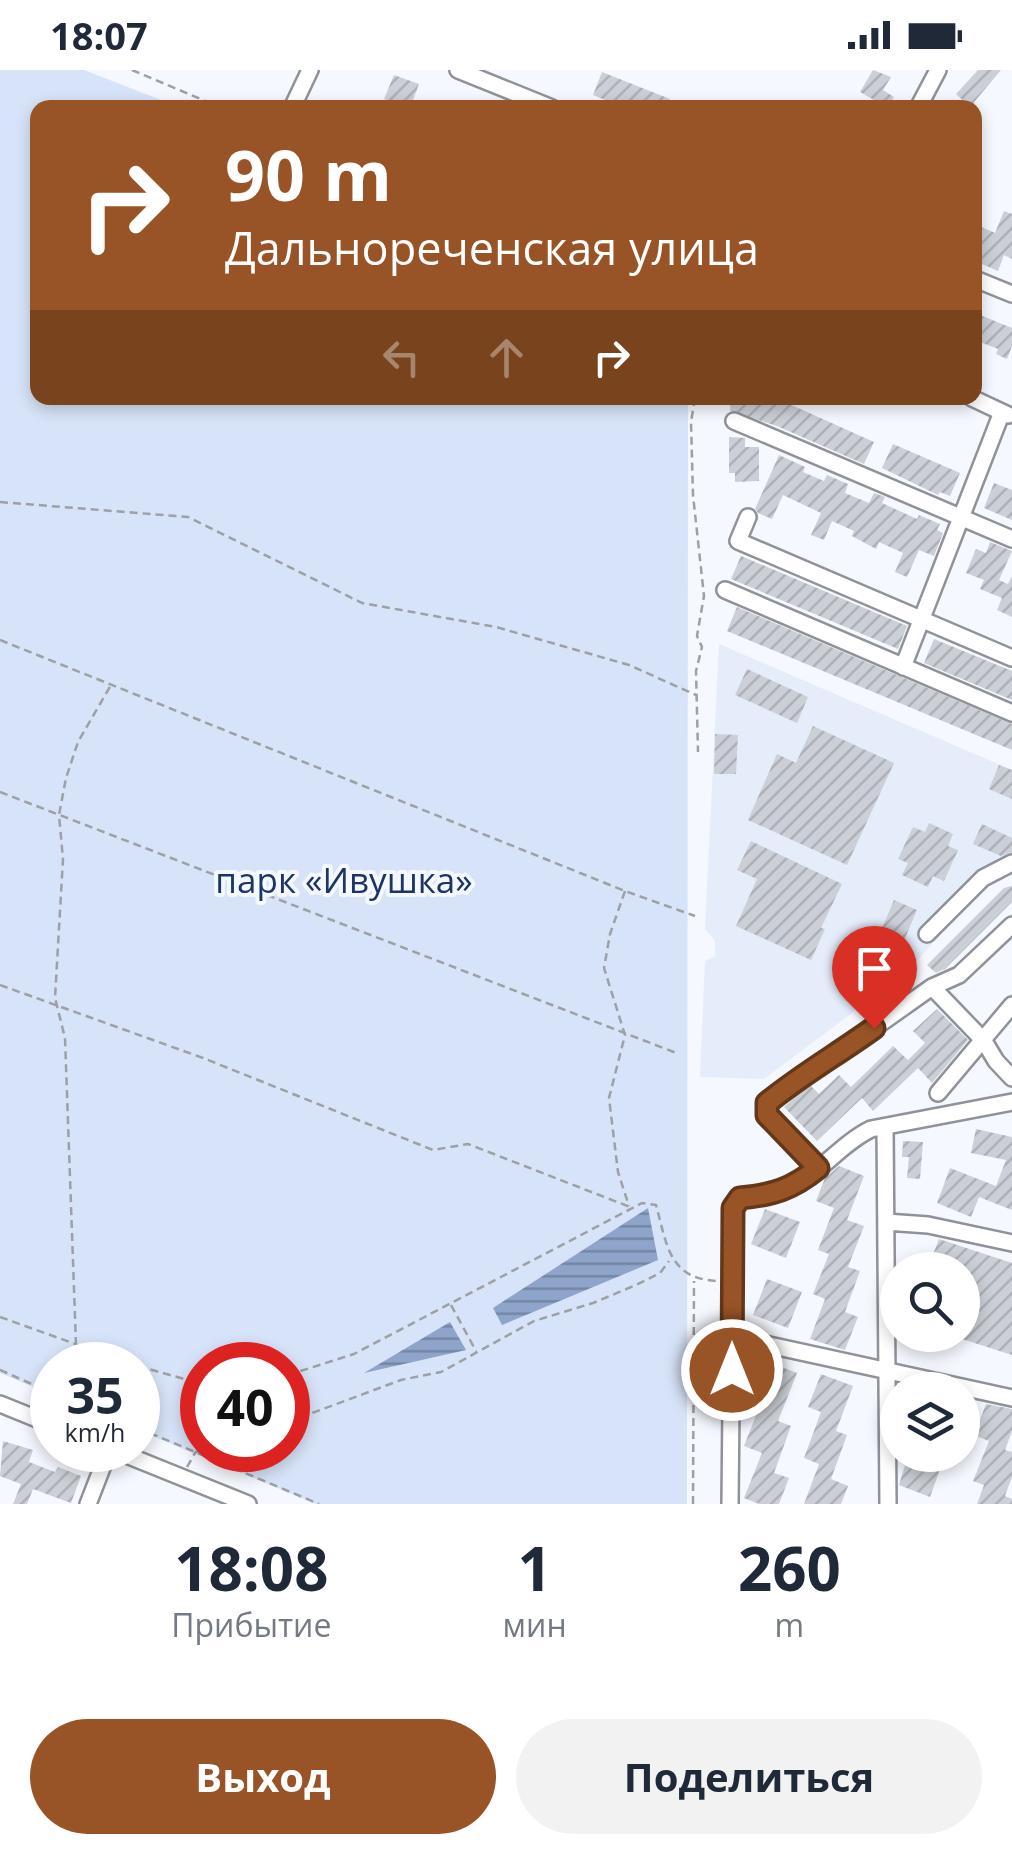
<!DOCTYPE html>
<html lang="ru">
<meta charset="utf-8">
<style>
:root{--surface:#fff;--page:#f2f2f3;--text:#1f2937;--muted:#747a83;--accent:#985426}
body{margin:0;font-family:"Open Sans",sans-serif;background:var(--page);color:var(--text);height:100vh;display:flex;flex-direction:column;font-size:38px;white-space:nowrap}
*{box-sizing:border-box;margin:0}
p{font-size:32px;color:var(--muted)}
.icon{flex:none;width:55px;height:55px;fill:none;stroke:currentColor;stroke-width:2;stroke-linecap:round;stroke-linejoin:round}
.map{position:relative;height:1434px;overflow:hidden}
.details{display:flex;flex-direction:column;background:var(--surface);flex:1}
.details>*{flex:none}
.hud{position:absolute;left:30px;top:30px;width:952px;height:305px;border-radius:20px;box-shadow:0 5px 15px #0003;background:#985426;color:#fff;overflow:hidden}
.fabs{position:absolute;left:880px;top:1182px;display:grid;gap:20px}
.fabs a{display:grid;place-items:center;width:100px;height:100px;border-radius:50%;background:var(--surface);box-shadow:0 5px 15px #0003;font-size:50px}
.speed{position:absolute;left:30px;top:1272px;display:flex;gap:20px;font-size:50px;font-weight:700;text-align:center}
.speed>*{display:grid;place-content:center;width:130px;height:130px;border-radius:50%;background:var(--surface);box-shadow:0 5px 15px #0003;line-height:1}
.speed small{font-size:25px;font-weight:400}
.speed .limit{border:15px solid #d22;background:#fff;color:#111}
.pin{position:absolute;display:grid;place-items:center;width:85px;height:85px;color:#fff;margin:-102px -42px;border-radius:50% 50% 50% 0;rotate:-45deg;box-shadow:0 0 10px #0007}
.pin .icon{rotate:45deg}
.me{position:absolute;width:110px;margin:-55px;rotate:0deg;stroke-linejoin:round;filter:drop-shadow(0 0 8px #0008)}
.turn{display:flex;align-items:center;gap:35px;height:210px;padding:0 30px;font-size:45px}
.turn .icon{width:130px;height:130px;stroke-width:2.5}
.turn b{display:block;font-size:70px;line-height:85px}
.lanes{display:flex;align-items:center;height:95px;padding:0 30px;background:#0003;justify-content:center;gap:50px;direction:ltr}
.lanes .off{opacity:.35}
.eta{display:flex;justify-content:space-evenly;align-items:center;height:170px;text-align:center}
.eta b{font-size:60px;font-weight:700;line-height:70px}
.button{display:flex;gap:20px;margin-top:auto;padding:20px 30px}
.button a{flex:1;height:115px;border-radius:60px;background:var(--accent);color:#fff;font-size:40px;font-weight:700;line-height:115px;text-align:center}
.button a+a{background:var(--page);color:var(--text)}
.status{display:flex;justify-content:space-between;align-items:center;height:70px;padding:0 50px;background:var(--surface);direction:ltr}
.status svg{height:28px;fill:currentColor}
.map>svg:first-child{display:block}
</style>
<div class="status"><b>18:07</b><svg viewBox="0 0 49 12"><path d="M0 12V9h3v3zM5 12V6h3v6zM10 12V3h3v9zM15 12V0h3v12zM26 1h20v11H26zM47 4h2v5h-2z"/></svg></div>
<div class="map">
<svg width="1012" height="1434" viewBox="0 0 1012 1434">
<defs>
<pattern id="water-rules" width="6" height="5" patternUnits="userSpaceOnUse" patternTransform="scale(2.5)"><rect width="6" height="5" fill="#8ea4ca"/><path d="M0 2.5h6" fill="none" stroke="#7486a4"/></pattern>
<pattern id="building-hatch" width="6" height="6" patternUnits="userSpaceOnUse" patternTransform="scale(2.5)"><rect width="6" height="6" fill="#cbcfd6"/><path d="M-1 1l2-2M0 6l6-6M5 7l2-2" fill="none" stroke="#aeb2b8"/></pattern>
</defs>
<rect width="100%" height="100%" fill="#f5f8fe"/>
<path fill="#e5ecfa" d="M719 574 1012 700V803L980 820 908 901 764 1009 700 1007 705 891 715 886V871L705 859Z"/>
<path fill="#d7e3f8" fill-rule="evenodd" d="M0 0H84L179 37 38 38V328H688L687 1434H316L138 1360V1295H52V1325L0 1303ZM202 1295H288V1380H202Z"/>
<path fill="url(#water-rules)" d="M648 1138 658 1190 502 1255 493 1238Z
M450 1252 466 1280 364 1303Z"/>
<path fill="url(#building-hatch)" d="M873 0 891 7 883 20 894 27 888 38 860 22Z
M978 0H1001L970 37 956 24Z
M602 2 670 29 666 38H625L593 25Z
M394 5 419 14 410 38 384 29Z
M1004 141 1012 144V189L1004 185 998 201 975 191V154L995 163Z
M975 243 1012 258V276L1007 289 996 284 998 279 975 270Z
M731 328H790L787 333 874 372 864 394 777 356 730 341Z
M729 367 745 368V377H759V411L735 412V403H729Z
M893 374 960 403 950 426 940 422 938 425 882 398Z
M779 385 805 397 803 402 824 411 827 405 848 414 845 423 869 433 874 423 885 427 882 433 917 449 919 445 940 454 937 460 943 463 934 486 919 480 907 507 895 502 903 483 879 472 876 479 852 466 854 461 832 451 824 470 811 465 821 443 783 425 772 449 758 443 755 439Z
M994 413 1012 420V450L984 438Z
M990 472 1012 481 999 510 1008 514 1012 506V547L997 540 1002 528 980 519 984 510 966 503 976 479 986 483Z
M741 486 907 556 898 579 731 509Z
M737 537 1012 654V680L727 561Z
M934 569 1012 601V630L924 593Z
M747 599 808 627 797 653 735 625Z
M813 656 894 693 847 795 748 750 777 684 796 693Z
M715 664 738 665 736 704H714Z
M999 695 1012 700V729L989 719Z
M929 753 953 764 948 776 958 780 944 811 933 806 928 817 902 805 908 793 898 789 913 757 925 762Z
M982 754 1012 768V782L1001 786 973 774Z
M751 771 842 814 821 858 825 859 811 890 736 856 757 809 737 800Z
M1012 816V832L945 899 936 903 927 895 1004 818Z
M894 830 917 840 894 894 871 884Z
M937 939 968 970 932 1013 918 998 873 1041 862 1028 817 1071 784 1037 809 1014 819 1024 839 1005 851 1017 893 976 908 990 925 973 913 961Z
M976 1059 1012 1067V1140L979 1127 971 1147 937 1133 950 1098 996 1116 1006 1090 971 1083Z
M903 1071 923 1072 920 1109 907 1108 909 1087H902Z
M839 1096 864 1106 847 1150 864 1156 848 1197 860 1201 845 1242 858 1247 845 1280 810 1269 825 1229 813 1224 829 1184 818 1180 834 1138 816 1131 825 1108Z
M765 1139 800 1152 786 1188 751 1174Z
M939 1169 1012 1193V1285L962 1269V1200H927Z
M767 1209 802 1222 788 1258 753 1245Z
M764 1290 797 1303 778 1351 791 1356 774 1403 789 1408 779 1434H759L744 1428 762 1383 744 1376 762 1330 750 1326Z
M821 1304 853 1316 836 1361 847 1365 831 1409 848 1416 841 1434H804L819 1394 804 1388 821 1342 808 1337Z
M986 1334 1012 1339V1361L1005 1380 1012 1382V1407L1005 1426 1012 1429V1434H977L984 1415 973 1411 989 1371 974 1365Z
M3 1371 33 1380 29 1392 55 1402 58 1397 81 1406 71 1433 33 1419 27 1434H13L21 1414 0 1406Z
M908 1385H927L943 1391 930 1427 899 1415Z"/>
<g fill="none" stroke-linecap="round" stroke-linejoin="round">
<defs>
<path id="minor" d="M458 0 552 38
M292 38 310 0
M918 38 938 0
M975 209 1012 224
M972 328 1008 345
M734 351 1012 469
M748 447 738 471 1012 588
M725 520 1012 643
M903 597 1002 342
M927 864 983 808 1012 793
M932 917 959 905 1012 855
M938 1023 1012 935
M885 1057 888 1434
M817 1098 767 1045V1033L801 1005 816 999 932 917 984 971 996 991 1012 1008
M886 1152 928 1155 1012 1173
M732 1267 1012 1328
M0 1334 52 1355
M114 1380 248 1434
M88 1434 109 1380
M730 1434 733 1137 740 1128C750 1127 762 1127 772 1125 811 1116 836 1076 871 1059L1012 1032"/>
</defs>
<use href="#minor" stroke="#8f9299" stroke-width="20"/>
<path stroke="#9da0a4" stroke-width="2.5" stroke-dasharray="8 5" stroke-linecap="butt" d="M132 0 222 38
M695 328 691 352 693 425 704 526 697 566 702 577 696 601 698 682
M0 432 188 447 362 533 496 557 629 595 696 625
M0 570 625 821 695 846
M0 722 679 984
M625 821 610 864 604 898 625 965 609 1028 618 1102 629 1136
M0 915 203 988 433 1080 468 1074 630 1137
M451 1235 476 1281
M0 1247 134 1295
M76 1275 65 968 55 928 63 789 59 745 66 708 78 672 111 615
M138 1296 202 1314
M0 1300 52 1323
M288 1305 354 1284 642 1133 656 1135C667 1174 668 1208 716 1211
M138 1318 143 1300
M288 1352 401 1310 441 1302 534 1251 593 1233 636 1215 660 1203 669 1191
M138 1358 319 1434
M187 1397 195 1383 202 1377
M693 1434 694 1211"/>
<use href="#minor" stroke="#fff" stroke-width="15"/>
</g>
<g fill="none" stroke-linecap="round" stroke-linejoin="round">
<defs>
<path id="route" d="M732 1300 733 1138 740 1128C773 1125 792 1119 818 1098L767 1045V1033C801 1005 838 984 874 958"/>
</defs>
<use href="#route" stroke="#633719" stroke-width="25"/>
<use href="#route" stroke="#985426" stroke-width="18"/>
</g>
<g text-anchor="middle" stroke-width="8" stroke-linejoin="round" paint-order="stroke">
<g font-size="35" fill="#1b3566" stroke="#f5f8fe">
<text x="344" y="823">парк «Ивушка»</text>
</g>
</g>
</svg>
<div class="fabs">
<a><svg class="icon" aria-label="search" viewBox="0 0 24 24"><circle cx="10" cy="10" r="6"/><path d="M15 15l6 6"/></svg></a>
<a><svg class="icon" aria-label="layers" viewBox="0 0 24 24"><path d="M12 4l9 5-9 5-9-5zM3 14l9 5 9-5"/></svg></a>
</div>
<div class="speed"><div>35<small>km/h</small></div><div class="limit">40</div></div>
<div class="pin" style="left:874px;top:958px;background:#d93025"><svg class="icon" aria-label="arrive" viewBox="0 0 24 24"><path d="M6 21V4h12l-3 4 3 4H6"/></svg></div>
<svg class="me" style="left:732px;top:1300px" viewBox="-20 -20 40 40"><circle r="17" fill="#985426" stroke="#fff" stroke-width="3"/><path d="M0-11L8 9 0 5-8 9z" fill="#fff"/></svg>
<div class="hud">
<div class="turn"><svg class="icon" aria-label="right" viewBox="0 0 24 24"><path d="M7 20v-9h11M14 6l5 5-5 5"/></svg><div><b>90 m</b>Дальнореченская улица</div></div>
<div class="lanes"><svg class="icon off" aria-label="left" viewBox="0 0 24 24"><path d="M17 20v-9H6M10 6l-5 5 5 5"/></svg><svg class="icon off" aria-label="ahead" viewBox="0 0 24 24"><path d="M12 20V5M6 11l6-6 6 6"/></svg><svg class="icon" aria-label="right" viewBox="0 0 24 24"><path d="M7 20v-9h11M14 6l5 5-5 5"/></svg></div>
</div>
</div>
<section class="details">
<div class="eta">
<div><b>18:08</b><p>Прибытие</p></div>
<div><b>1</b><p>мин</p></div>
<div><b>260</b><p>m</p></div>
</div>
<div class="button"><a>Выход</a><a>Поделиться</a></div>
</section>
